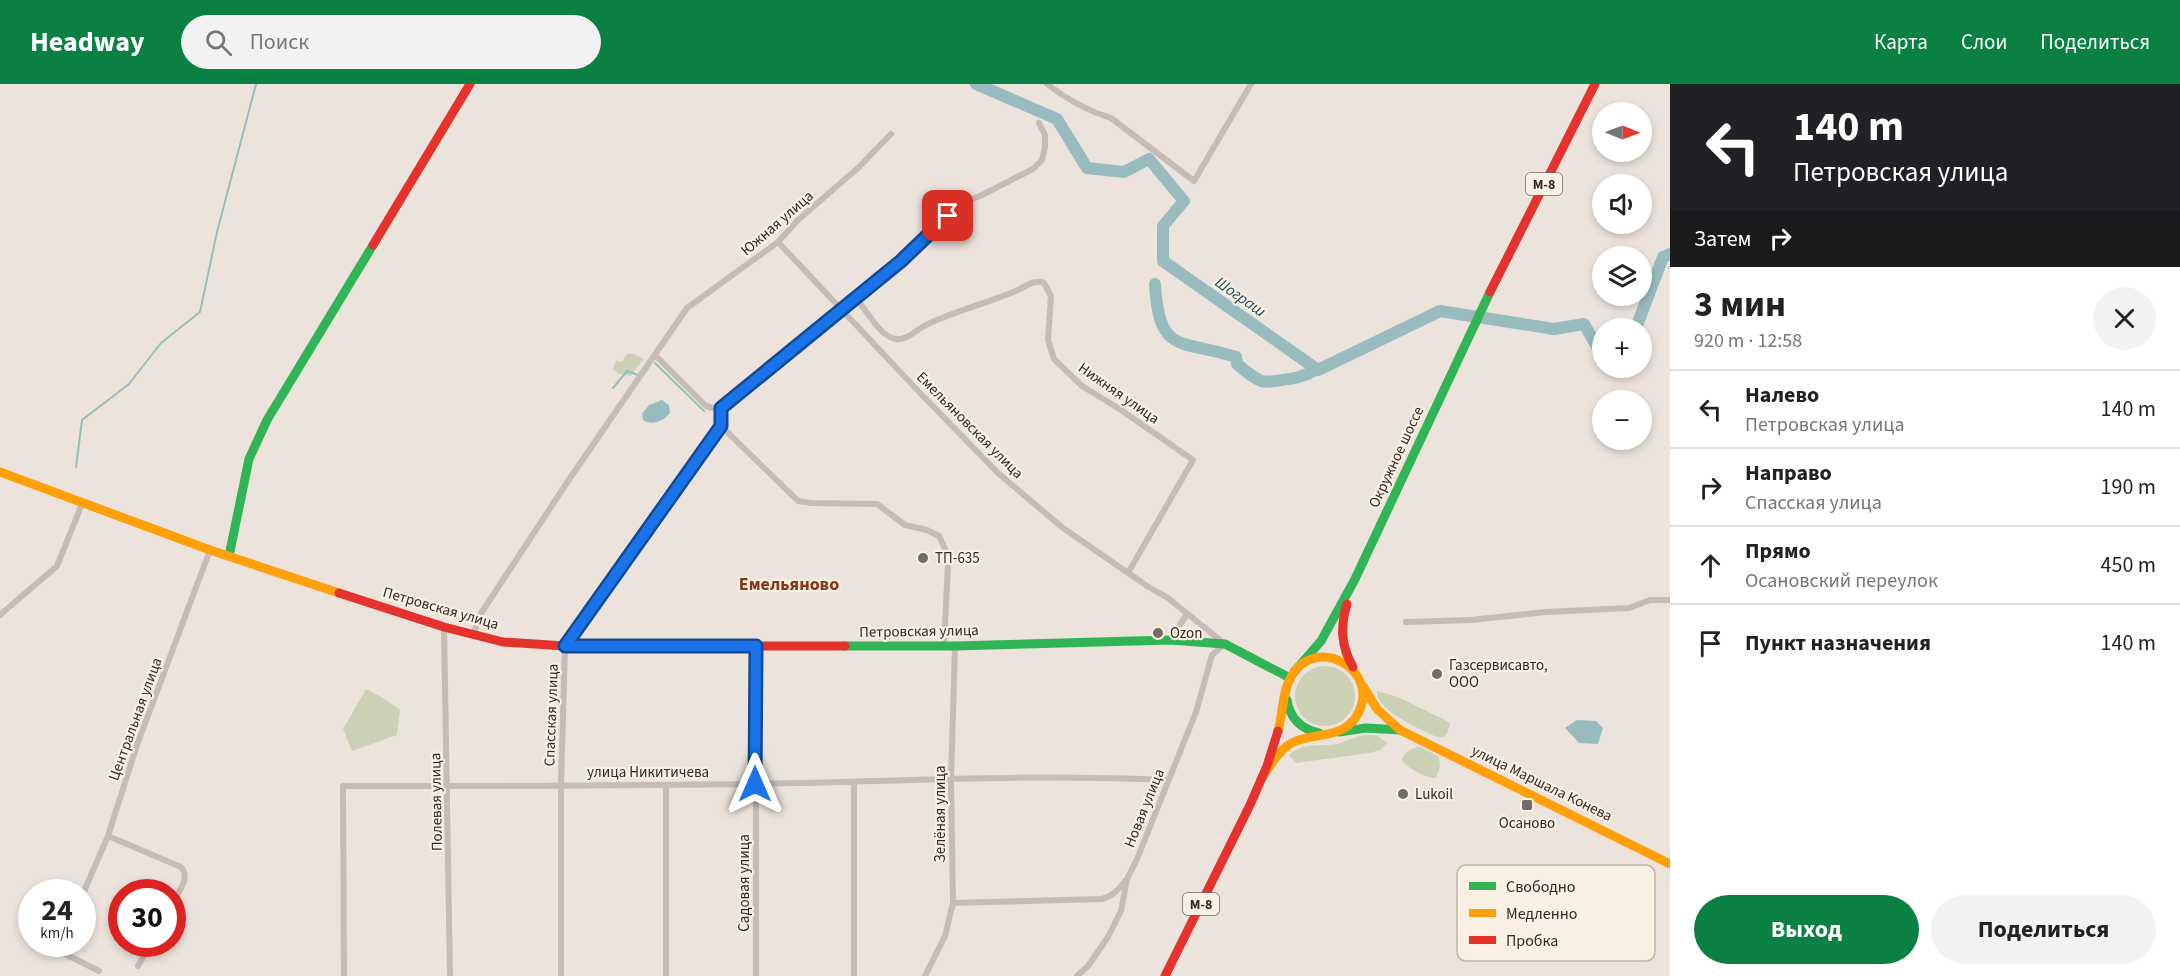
<!DOCTYPE html>
<html lang="ru">
<meta charset="utf-8">
<style>
:root{--surface:#fff;--page:#f2f2f2;--text:#222;--muted:#767676;--line:#e0e0e0;--accent:#0b8043}
body{margin:0;font-family:"Source Sans 3",sans-serif;background:var(--page);color:var(--text);height:100vh;display:flex;flex-direction:column;font-size:22px;white-space:nowrap}
*{box-sizing:border-box;margin:0}
p{font-size:20px;color:var(--muted)}
.icon{flex:none;width:33px;height:33px;fill:none;stroke:currentColor;stroke-width:2;stroke-linecap:round;stroke-linejoin:round}
.map{position:relative;flex:1;overflow:hidden}
.sheet{display:flex;flex-direction:column;background:var(--surface);width:510px}
.sheet>*{flex:none}
.top-card{background:#202124;color:#fff;overflow:hidden}
.needle{width:39px;rotate:91deg}
.controls{position:absolute;left:1592px;top:18px;display:grid;gap:12px}
.controls a{display:grid;place-items:center;width:60px;height:60px;border-radius:50%;background:var(--surface);box-shadow:0 3px 9px #0003;font-size:30px}
.speed{position:absolute;left:18px;top:795px;display:flex;gap:12px;font-size:30px;font-weight:700;text-align:center}
.speed>*{display:grid;place-content:center;width:78px;height:78px;border-radius:50%;background:var(--surface);box-shadow:0 3px 9px #0003;line-height:1}
.speed small{font-size:15px;font-weight:400}
.speed .limit{border:9px solid #d22;background:#fff;color:#111}
.pin{position:absolute;display:grid;place-items:center;width:51px;height:51px;color:#fff;margin:-26px;border-radius:12px;box-shadow:0 3px 9px #0006}
.me{position:absolute;width:66px;margin:-33px;rotate:0deg;stroke-linejoin:round;filter:drop-shadow(0 0 4px #0008)}
.turn{display:flex;align-items:center;gap:21px;height:126px;padding:0 24px;font-size:27px}
.turn .icon{width:78px;height:78px;stroke-width:2.5}
.turn b{display:block;font-size:42px;line-height:51px}
.then{display:flex;align-items:center;height:57px;padding:0 24px;background:#0003;gap:12px;font-size:22px}
.round{display:grid;place-items:center;flex:none;width:63px;height:63px;border-radius:32px;background:var(--page)}
.head{display:flex;align-items:center;justify-content:space-between;height:102px;padding:0 24px}
h1{font-size:36px;font-weight:700;line-height:45px}
.primary-button{display:flex;gap:12px;margin-top:auto;padding:12px 24px}
.primary-button a{flex:1;height:69px;border-radius:36px;background:var(--accent);color:#fff;font-size:24px;font-weight:700;line-height:69px;text-align:center}
.primary-button a+a{background:var(--page);color:var(--text)}
ul{padding:0;list-style:none}
li{display:flex;align-items:center;gap:18px;height:78px;padding:0 24px;border-top:2px solid var(--line)}
li div{flex:1}
li b{display:block;font-size:22px}
li em{font-style:normal}
header{display:flex;align-items:center;gap:36px;box-sizing:border-box;height:84px;padding:0 30px;background:var(--accent);color:#fff}
header strong{font-size:28px}
nav{display:flex;gap:33px;margin-inline-start:auto;font-size:21px}
.search{width:420px;height:54px;background:var(--page);display:flex;align-items:center;gap:15px;box-sizing:border-box;padding:0 21px;border-radius:33px;color:var(--muted);font-size:22px}
main{display:flex;flex:1;min-height:0}
.map>svg:first-child{display:block}
</style>
<header>
<strong>Headway</strong>
<div class="search"><svg class="icon" aria-label="search" viewBox="0 0 24 24"><circle cx="10" cy="10" r="6"/><path d="M15 15l6 6"/></svg>Поиск</div>
<nav><a>Карта</a><a>Слои</a><a>Поделиться</a></nav>
</header>
<main>
<div class="map">
<svg width="1670" height="892" viewBox="0 0 1670 892">
<rect width="100%" height="100%" fill="#ece4dc"/>
<path fill="#ccd1b5" d="M628 270H634L644 275 631 292 619 290 613 285 616 276 622 278 626 271Z
M1295 612a30 30 0 1 1 60 0a30 30 0 1 1-60 0Z
M366 605 385 615 400 626 397 651 352 667 343 645Z
M1377 607 1398 613 1447 637 1450 640 1447 650 1444 653H1437C1421 645 1376 627 1377 607Z
M1364 651H1376L1387 659 1380 666 1370 669 1296 679 1289 671C1303 658 1319 663 1336 660 1345 658 1354 653 1364 651Z
M1421 663 1439 673 1440 683 1436 694C1426 694 1409 685 1402 677 1403 668 1412 663 1421 663Z"/>
<path fill="#98bcbd" d="M662 316 669 321 670 329C664 337 652 342 643 336L642 330 649 321Z
M1577 636 1596 637 1603 644 1598 660 1579 659 1565 644Z"/>
<g fill="none" stroke-linecap="round" stroke-linejoin="round">
<path stroke="#98bcbd" stroke-width="2" d="M655 279 704 327
M613 304 627 287 638 291 640 289
M76 383 82 336 129 300 161 259 200 228 217 148 256 0"/>
<path stroke="#98bcbd" stroke-width="12" d="M976 0 1057 35 1087 84 1124 88 1149 75 1184 117 1163 142V177L1318 286 1440 227 1554 245 1584 240 1599 266 1602 265
M1155 200C1159 272 1181 255 1236 273L1237 280C1244 286 1252 293 1261 297 1267 299 1270 297 1275 297 1291 295 1303 294 1317 285
M1636 244 1663 173 1670 170"/>
<path stroke="#c4bcb5" stroke-width="6" d="M1047 0C1066 15 1088 27 1111 34L1194 97 1251 0
M778 158 922 311 998 389 1063 444 1147 502 1168 514 1225 560 1212 571 1196 628 1137 775 1127 795 1121 827 1108 853 1088 882 1077 892
M855 214C868 226 878 252 896 255 907 257 918 244 928 240 957 226 989 219 1018 206 1026 202 1035 195 1044 199L1051 212 1048 256 1054 275 1082 302 1121 326 1193 376 1128 489
M655 271 706 322 713 324H721
M721 342 798 417 811 419 877 420 905 441 927 446 939 452 947 469 948 480 944 562
M0 531 57 482 82 420
M1406 538 1471 536 1546 528 1629 524 1650 516H1670
M444 543 450 892
M474 550 478 534 568 397 687 224 778 158 798 136 858 84 891 50
M1170 556 1187 530
M108 752 181 783C191 794 179 807 172 819
M82 812 108 752 137 661 210 466
M953 819 1102 815C1113 812 1118 806 1125 797
M64 860 61 868 99 887
M138 882 151 860
M344 892 343 702C496 702 648 702 801 699 923 696 1046 690 1168 696
M561 892V700L565 562 721 342V324L901 177 964 118 980 112 1033 85 1042 76 1045 63V51L1039 39
M666 892V701
M756 892V562
M854 892V698
M925 892 945 852 953 819 951 696 955 562"/>
<path stroke="#30b455" stroke-width="9" d="M229 472 249 375 267 336 373 161
M845 562H955L1170 556 1225 560 1290 594
M1294 588 1321 557 1355 495 1490 208
M1287 616C1290 635 1301 645 1319 649
M1339 648 1366 644 1400 646"/>
<path stroke="#ff9f0a" stroke-width="9" d="M0 388 210 466 339 509
M1363 602 1377 625 1400 646 1670 780
M1261 695C1270 683 1277 668 1290 660 1311 647 1340 657 1356 633 1385 587 1315 548 1291 593 1282 608 1283 630 1278 647"/>
<path stroke="#e5322d" stroke-width="9" d="M373 161 470 0
M1490 208 1595 0
M339 509 444 543 503 558 565 562H845
M1347 520C1340 543 1341 562 1353 583
M1165 892 1250 721 1267 682 1278 647"/>
</g>
<g fill="none" stroke-linecap="round" stroke-linejoin="round">
<defs>
<path id="route" d="M755 700 756 562H565L721 342V324L901 177 948 132"/>
</defs>
<use href="#route" stroke="#114b97" stroke-width="15"/>
<use href="#route" stroke="#1a73e8" stroke-width="10"/>
</g>
<g fill="#746b64" stroke="#f9efe2" stroke-width="2">
<circle cx="923" cy="474" r="6"/>
<circle cx="1158" cy="549" r="6"/>
<circle cx="1437" cy="590" r="6"/>
<circle cx="1403" cy="710" r="6"/>
<rect x="1521" y="715" width="12" height="12" rx="3"/>
</g>
<g text-anchor="middle" stroke-width="4.5" stroke-linejoin="round" paint-order="stroke">
<g fill="#f9efe2" stroke="#6f655d" stroke-width="1.5">
<rect x="1526" y="89" width="36" height="22" rx="4.5"/>
<rect x="1183" y="809" width="36" height="22" rx="4.5"/>
</g>
<g font-size="14" font-weight="bold" fill="#342a24">
<text x="1544" y="105">М-8</text>
<text x="1201" y="825">М-8</text>
</g>
<g font-size="15" fill="#342a24" stroke="#f9efe2">
<text transform="translate(777 139) rotate(-41)" y="5">Южная улица</text>
<text transform="translate(1119 309) rotate(35)" y="5">Нижняя улица</text>
<text transform="translate(970 341) rotate(45)" y="5">Емельяновская улица</text>
<text transform="translate(1396 373) rotate(-65)" y="5">Окружное шоссе</text>
<text transform="translate(441 524) rotate(16)" y="5">Петровская улица</text>
<text transform="translate(919 547) rotate(-1)" y="5">Петровская улица</text>
<text transform="translate(551 631) rotate(-88)" y="5">Спасская улица</text>
<text transform="translate(135 635) rotate(-70)" y="5">Центральная улица</text>
<text x="648" y="693">улица Никитичева</text>
<text transform="translate(1542 699) rotate(26)" y="5">улица Маршала Конева</text>
<text transform="translate(436 718) rotate(-91)" y="5">Полевая улица</text>
<text transform="translate(1144 724) rotate(-68)" y="5">Новая улица</text>
<text transform="translate(940 730) rotate(-90)" y="5">Зелёная улица</text>
<text transform="translate(744 799) rotate(-90)" y="5">Садовая улица</text>
</g>
<g font-size="15" fill="#342a24" stroke="#f9efe2" text-anchor="start">
<text x="935" y="479">ТП-635</text>
<text x="1170" y="554">Ozon</text>
<text x="1449" y="586">Газсервисавто,<tspan x="1449" dy="17">ООО</tspan></text>
<text x="1415" y="715">Lukoil</text>
<text x="1527" y="744" text-anchor="middle">Осаново</text>
</g>
<g font-size="16" font-style="italic" fill="#195056" stroke="#f9efe2">
<text transform="translate(1241 212) rotate(35)" y="6">Шограш</text>
</g>
<g font-size="18" font-weight="bold" fill="#86371a" stroke="#f9efe2">
<text x="789" y="506">Емельяново</text>
</g>
</g>
<rect x="1457" y="781" width="198" height="96" rx="9" fill="#f9efe2" stroke="#beb4a9" stroke-width="1.5"/>
<rect x="1469" y="798" width="27" height="8" fill="#30b455"/>
<rect x="1469" y="825" width="27" height="8" fill="#ff9f0a"/>
<rect x="1469" y="852" width="27" height="8" fill="#e5322d"/>
<g font-size="16" fill="#342a24">
<text x="1506" y="808">Свободно</text>
<text x="1506" y="835">Медленно</text>
<text x="1506" y="862">Пробка</text>
</g>
</svg>
<div class="controls">
<a><svg class="needle" viewBox="-14 -14 28 28"><path d="M0-13l5 13h-10z" fill="#e53935"/><path d="M0 13l5-13h-10z" fill="#767676"/></svg></a>
<a><svg class="icon" aria-label="sound" viewBox="0 0 24 24"><path d="M4 9h4l5-4v14l-5-4H4zM17 9q2 3 0 6"/></svg></a>
<a><svg class="icon" aria-label="layers" viewBox="0 0 24 24"><path d="M12 4l9 5-9 5-9-5zM3 14l9 5 9-5"/></svg></a>
<a>+</a>
<a>−</a>
</div>
<div class="speed"><div>24<small>km/h</small></div><div class="limit">30</div></div>
<div class="pin" style="left:948px;top:132px;background:#d93025"><svg class="icon" aria-label="arrive" viewBox="0 0 24 24"><path d="M6 21V4h12l-3 4 3 4H6"/></svg></div>
<svg class="me" style="left:755px;top:700px" viewBox="-20 -20 40 40"><path d="M0-17L14 15 0 8-14 15z" fill="#1a73e8" stroke="#fff" stroke-width="4"/></svg>
</div>
<section class="sheet">
<div class="top-card">
<div class="turn"><svg class="icon" aria-label="left" viewBox="0 0 24 24"><path d="M17 20v-9H6M10 6l-5 5 5 5"/></svg><div><b>140 m</b>Петровская улица</div></div>
<div class="then">Затем<svg class="icon" aria-label="right" viewBox="0 0 24 24"><path d="M7 20v-9h11M14 6l5 5-5 5"/></svg></div>
</div>
<div class="head"><div><h1>3 мин</h1><p>920 m · 12:58</p></div><a class="round"><svg class="icon" aria-label="close" viewBox="0 0 24 24"><path d="M6 6l12 12M18 6L6 18"/></svg></a></div>
<ul>
<li><svg class="icon" aria-label="left" viewBox="0 0 24 24"><path d="M17 20v-9H6M10 6l-5 5 5 5"/></svg><div><b>Налево</b><p>Петровская улица</p></div><em>140 m</em></li>
<li><svg class="icon" aria-label="right" viewBox="0 0 24 24"><path d="M7 20v-9h11M14 6l5 5-5 5"/></svg><div><b>Направо</b><p>Спасская улица</p></div><em>190 m</em></li>
<li><svg class="icon" aria-label="ahead" viewBox="0 0 24 24"><path d="M12 20V5M6 11l6-6 6 6"/></svg><div><b>Прямо</b><p>Осановский переулок</p></div><em>450 m</em></li>
<li><svg class="icon" aria-label="arrive" viewBox="0 0 24 24"><path d="M6 21V4h12l-3 4 3 4H6"/></svg><div><b>Пункт назначения</b></div><em>140 m</em></li>
</ul>
<div class="primary-button"><a>Выход</a><a>Поделиться</a></div>
</section>
</main>
